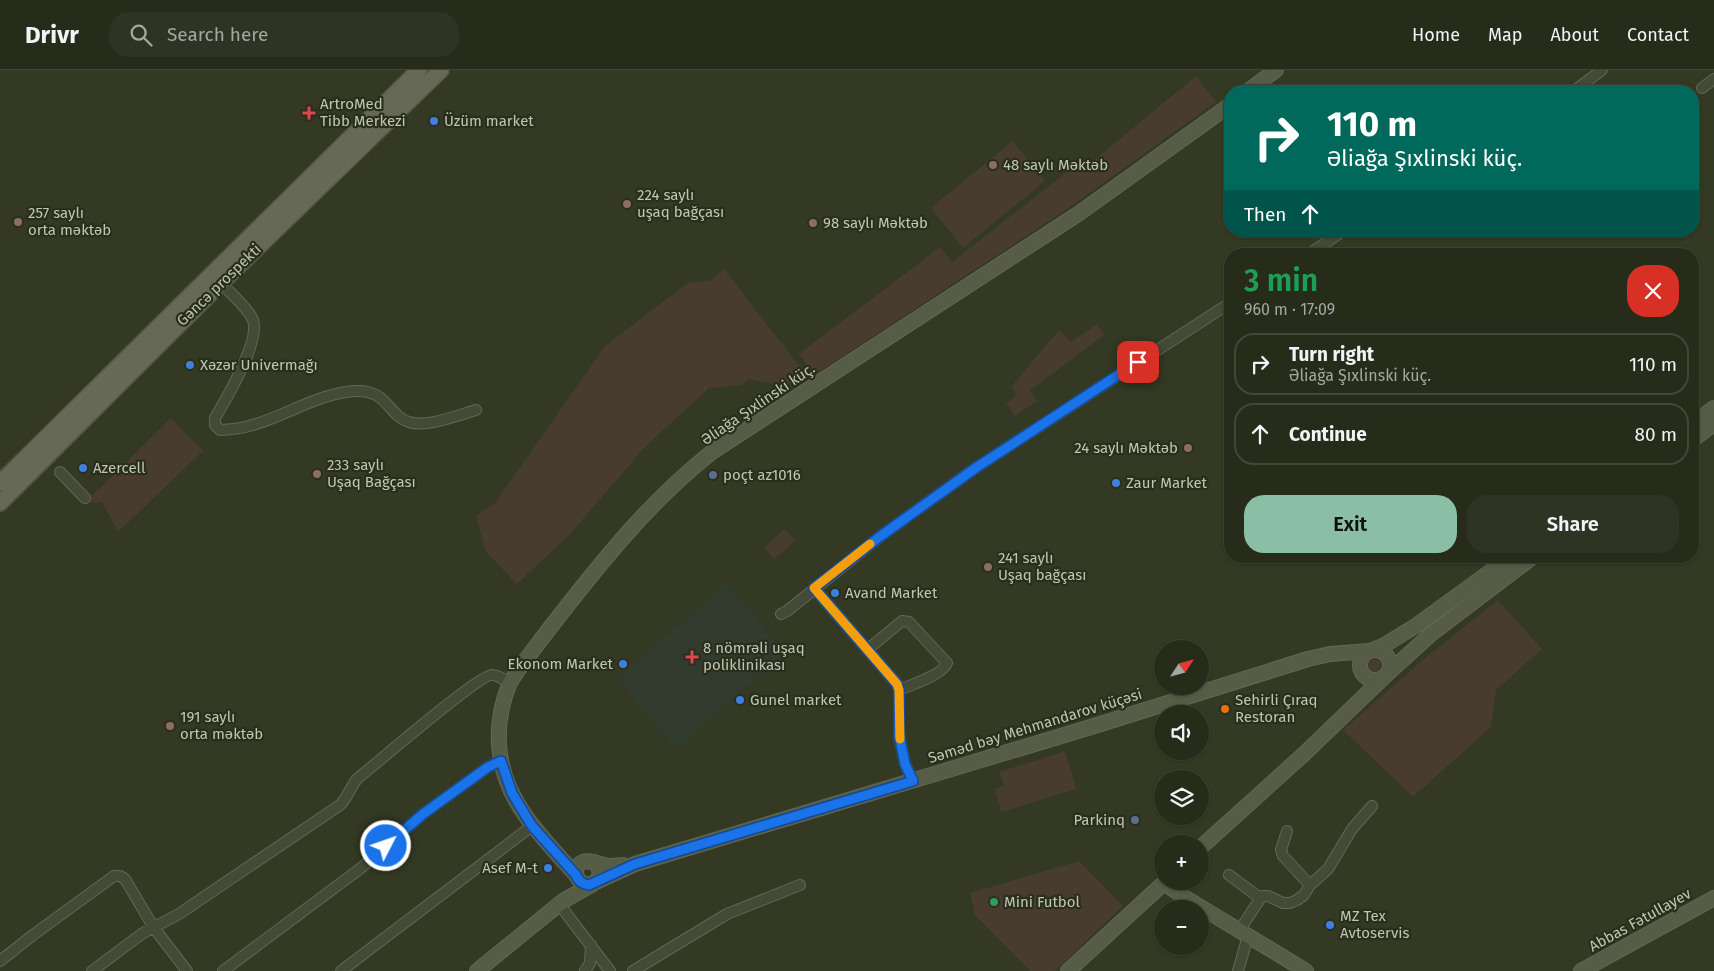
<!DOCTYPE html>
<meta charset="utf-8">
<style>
:root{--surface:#272b1a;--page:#2f3323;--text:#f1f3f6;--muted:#a4a7a2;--line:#434739;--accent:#8abfa5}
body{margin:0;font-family:"Fira Sans",sans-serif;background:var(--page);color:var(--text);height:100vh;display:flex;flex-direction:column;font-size:19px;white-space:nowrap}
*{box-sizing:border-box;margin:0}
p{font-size:16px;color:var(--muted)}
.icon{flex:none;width:28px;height:28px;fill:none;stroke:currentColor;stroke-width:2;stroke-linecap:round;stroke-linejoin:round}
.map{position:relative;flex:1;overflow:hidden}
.side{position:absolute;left:1224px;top:178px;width:475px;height:315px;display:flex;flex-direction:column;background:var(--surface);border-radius:20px;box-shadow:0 1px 4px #0004,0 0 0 1px var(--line)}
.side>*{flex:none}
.hud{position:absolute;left:1224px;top:15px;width:475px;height:152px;border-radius:20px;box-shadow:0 1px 4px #0004,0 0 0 1px var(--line);background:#00695c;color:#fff;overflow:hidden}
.needle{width:32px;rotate:54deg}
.controls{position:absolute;left:1154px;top:570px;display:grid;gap:10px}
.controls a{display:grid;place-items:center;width:55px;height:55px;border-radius:50%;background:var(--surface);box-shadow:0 1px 4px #0004,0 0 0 1px var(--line);font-size:25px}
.pin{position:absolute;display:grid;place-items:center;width:42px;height:42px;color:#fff;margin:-21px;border-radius:10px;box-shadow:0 2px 8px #0006}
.me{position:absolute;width:55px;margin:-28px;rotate:49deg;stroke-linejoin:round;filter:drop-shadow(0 0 4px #0008)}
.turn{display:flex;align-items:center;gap:18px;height:105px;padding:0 20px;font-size:22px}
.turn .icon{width:65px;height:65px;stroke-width:2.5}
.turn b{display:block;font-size:35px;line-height:42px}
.then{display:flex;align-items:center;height:48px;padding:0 20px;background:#0003;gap:10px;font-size:19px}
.round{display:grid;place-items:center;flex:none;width:52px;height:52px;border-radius:20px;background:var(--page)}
.headline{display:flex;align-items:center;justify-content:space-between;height:85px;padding:0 20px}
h1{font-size:30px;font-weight:600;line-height:38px;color:#1e9e55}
.primary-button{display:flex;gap:10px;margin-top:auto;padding:10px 20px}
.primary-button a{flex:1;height:58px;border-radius:20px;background:var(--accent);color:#111;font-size:20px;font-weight:600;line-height:58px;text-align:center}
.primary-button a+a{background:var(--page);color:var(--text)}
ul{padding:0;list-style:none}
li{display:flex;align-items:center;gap:15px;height:62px;margin:0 10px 8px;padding:0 10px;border:2px solid var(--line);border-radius:20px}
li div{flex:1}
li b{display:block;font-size:19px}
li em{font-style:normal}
header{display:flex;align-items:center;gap:30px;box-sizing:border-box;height:70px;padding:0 25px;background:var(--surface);border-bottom:1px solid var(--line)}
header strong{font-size:24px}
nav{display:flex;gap:28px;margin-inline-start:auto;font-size:18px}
.search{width:350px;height:45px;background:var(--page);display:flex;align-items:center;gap:12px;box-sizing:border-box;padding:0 18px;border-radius:20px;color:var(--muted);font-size:19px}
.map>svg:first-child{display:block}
</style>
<header>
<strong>Drivr</strong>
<div class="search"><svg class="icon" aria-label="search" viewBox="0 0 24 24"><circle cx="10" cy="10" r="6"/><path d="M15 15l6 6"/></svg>Search here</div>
<nav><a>Home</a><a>Map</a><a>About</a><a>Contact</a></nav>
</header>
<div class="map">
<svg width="1714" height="901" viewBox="0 0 1714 901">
<rect width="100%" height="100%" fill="#343923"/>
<path fill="#313b2e" d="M727 513 784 583 675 679 617 609Z"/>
<path fill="#473c2f" d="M1196 6 1216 32 1063 142 814 305 799 284 940 177 952 192 1081 91 1086 97Z
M1013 71 1045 111 963 178 931 138Z
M724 199 803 301 786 317 749 309 742 315 709 318 645 377 570 464 517 514 486 482 476 446 495 433 605 276 688 213 711 210Z
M1097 254 1104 265 1030 320 1037 331 1015 346 1006 333 1017 325 1011 317 1059 260 1071 272Z
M171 348 203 381 118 462 102 432 89 433 90 428Z
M785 459 795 471 774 489 764 477Z
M1498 530 1542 579 1496 620 1491 657 1413 727 1343 660 1425 588Z
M1369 595a6 6 0 1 1 12 0a6 6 0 1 1-12 0Z
M1065 681 1076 719 1001 742 995 719 1004 716 999 702Z
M1079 791 1123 836 1055 901H1030L975 845 970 823Z"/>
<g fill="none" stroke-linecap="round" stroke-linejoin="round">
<defs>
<path id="street" d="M1702 18 1714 9
M1574 21 1602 0
M1309 184 1343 161
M221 213C230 223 246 236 252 248 263 268 226 329 215 348V355L220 360C269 360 308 324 355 321 388 319 388 346 409 352 426 358 459 345 476 340
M60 402 85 428
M814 518 897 614 899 620V665L905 694 913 711
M781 544 787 541 882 465 977 397 1230 233
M867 580 902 551 909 552 947 593C944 604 911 615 899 620
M1287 761 1281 780 1283 786 1310 815
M1229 805 1260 828
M559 834 610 901
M1239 861 1262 826H1268L1283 833H1290L1297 830 1304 825 1310 815 1328 799 1352 759 1372 736
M0 891 33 865 114 806H120L125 809 154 858 187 901
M92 901 143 863 179 844 340 735C348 727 350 718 357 709 375 695 478 605 492 605 498 605 505 610 510 613
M223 901 361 798 423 744 488 697 501 691
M341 901 532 756
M585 901 590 893 591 875
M633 901 727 844 800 815
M1238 901 1248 866"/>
<path id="secondary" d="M1248 21 1276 0
M1692 354 1714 338
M1692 370 1714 354
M1360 595a15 15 0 1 1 30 0a15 15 0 1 1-30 0Z
M1387 604 1430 565 1534 486
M1200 778 1304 684 1384 607
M596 794C602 801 600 809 593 814 577 817 569 798 583 792 591 789 602 796 611 796 615 796 619 795 623 795
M576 805C546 771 509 737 501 690 496 665 500 638 509 615 512 609 517 602 521 596 532 582 542 568 553 554 602 491 649 432 712 382L1078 144 1230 35
M596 812 635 794 1091 657 1308 589 1330 584 1370 581 1383 576 1417 555 1512 486
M1164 813 1184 827 1306 901
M477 901 563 831 593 814
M1068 901 1166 811
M1581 901 1714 828"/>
<path id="primary" d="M0 413 419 0
M0 433 221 213 441 0"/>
</defs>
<use href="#street" stroke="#636755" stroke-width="12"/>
<use href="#secondary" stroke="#636755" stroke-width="16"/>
<use href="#primary" stroke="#515543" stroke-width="18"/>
<use href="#street" stroke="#454937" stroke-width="10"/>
<use href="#secondary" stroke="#565c45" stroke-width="14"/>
<use href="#primary" stroke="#656955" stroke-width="15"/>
</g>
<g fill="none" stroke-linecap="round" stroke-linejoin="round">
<defs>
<path id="route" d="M386 776 423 744 488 697 501 691 512 723 532 756 576 805C578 811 582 814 589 815L635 794 913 711 905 694 899 665V620L897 614 814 518 882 465 977 397 1138 292"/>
</defs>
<use href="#route" stroke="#114b97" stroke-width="12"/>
<use href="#route" stroke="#1a73e8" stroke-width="9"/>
<path stroke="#f59e0b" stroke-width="9" d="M870 474 814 518 897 614 899 620 900 669"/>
</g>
<g fill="#e0444e" stroke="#2a2e1c" stroke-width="2">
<path d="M306.5 35.5h5v5h5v5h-5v5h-5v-5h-5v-5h5z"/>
<path d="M689.5 579.5h5v5h5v5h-5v5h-5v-5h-5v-5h5z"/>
</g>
<g fill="#3f7fe0" stroke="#2a2e1c" stroke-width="2">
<circle cx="434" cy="51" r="5"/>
<circle cx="190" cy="295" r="5"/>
<circle cx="83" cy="398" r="5"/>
<circle cx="1116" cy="413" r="5"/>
<circle cx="835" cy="523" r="5"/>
<circle cx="623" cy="594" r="5"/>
<circle cx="740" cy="630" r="5"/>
<circle cx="548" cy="798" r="5"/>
<circle cx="1330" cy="855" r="5"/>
</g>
<g fill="#8d6e63" stroke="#2a2e1c" stroke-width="2">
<circle cx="993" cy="95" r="5"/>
<circle cx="627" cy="134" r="5"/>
<circle cx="18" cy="152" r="5"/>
<circle cx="813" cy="153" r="5"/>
<circle cx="1188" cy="378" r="5"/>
<circle cx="317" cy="404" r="5"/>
<circle cx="988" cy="497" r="5"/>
<circle cx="170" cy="656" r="5"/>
</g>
<g fill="#5c6f8a" stroke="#2a2e1c" stroke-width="2">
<circle cx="713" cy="405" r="5"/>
<circle cx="1135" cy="750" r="5"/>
</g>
<circle fill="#e8710a" stroke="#2a2e1c" stroke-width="2" cx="1225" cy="639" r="5"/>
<circle fill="#2e9e5b" stroke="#2a2e1c" stroke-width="2" cx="994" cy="832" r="5"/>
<g text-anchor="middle" stroke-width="4.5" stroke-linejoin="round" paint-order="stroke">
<g font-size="15" fill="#c0c5b2" stroke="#2a2e1c" text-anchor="start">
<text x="320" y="39">ArtroMed<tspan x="320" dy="17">Tibb Merkezi</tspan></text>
<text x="444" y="56">Üzüm market</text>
<text x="1003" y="100">48 saylı Məktəb</text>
<text x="637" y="130">224 saylı<tspan x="637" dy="17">uşaq bağçası</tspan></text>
<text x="28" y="148">257 saylı<tspan x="28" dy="17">orta məktəb</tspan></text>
<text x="823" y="158">98 saylı Məktəb</text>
<text x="200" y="300">Xəzər Univermağı</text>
<text x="1178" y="383" text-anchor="end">24 saylı Məktəb</text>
<text x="327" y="400">233 saylı<tspan x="327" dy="17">Uşaq Bağçası</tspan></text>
<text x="93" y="403">Azercell</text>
<text x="723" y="410">poçt az1016</text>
<text x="1126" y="418">Zaur Market</text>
<text x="998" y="493">241 saylı<tspan x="998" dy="17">Uşaq bağçası</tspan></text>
<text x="845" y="528">Avand Market</text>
<text x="703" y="583">8 nömrəli uşaq<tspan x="703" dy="17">poliklinikası</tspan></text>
<text x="613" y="599" text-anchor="end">Ekonom Market</text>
<text x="750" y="635">Gunel market</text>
<text x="1235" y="635">Sehirli Çıraq<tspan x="1235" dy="17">Restoran</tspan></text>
<text x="180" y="652">191 saylı<tspan x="180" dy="17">orta məktəb</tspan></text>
<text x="1125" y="755" text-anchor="end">Parkinq</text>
<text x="538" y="803" text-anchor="end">Asef M-t</text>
<text x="1004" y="837">Mini Futbol</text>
<text x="1340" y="851">MZ Tex<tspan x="1340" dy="17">Avtoservis</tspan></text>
</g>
<g font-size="15" fill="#c0c5b2" stroke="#2a2e1c">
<text transform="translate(219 215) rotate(-44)" y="5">Gəncə prospekti</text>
<text transform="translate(758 334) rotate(-34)" y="5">Əliağa Şıxlinski küç.</text>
<text transform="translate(1035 656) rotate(-17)" y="5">Səməd bəy Mehmandarov küçəsi</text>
<text transform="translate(1640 850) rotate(-29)" y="5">Abbas Fətullayev</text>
</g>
</g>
</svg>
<div class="controls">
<a><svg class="needle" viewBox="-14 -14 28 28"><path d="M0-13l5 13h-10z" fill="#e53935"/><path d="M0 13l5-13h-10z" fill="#a4a7a2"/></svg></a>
<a><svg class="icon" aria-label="sound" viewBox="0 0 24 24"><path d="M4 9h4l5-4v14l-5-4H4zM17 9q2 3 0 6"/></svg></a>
<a><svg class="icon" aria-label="layers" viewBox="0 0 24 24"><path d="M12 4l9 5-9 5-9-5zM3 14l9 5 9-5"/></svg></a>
<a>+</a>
<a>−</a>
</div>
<div class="pin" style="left:1138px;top:292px;background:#d93025"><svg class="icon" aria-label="arrive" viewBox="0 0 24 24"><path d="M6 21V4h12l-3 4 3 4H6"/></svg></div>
<svg class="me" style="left:386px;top:776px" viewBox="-20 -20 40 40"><circle r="17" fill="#1a73e8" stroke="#fff" stroke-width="3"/><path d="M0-11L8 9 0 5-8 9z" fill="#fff"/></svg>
<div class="hud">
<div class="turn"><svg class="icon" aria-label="right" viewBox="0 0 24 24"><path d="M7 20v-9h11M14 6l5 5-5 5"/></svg><div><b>110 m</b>Əliağa Şıxlinski küç.</div></div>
<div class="then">Then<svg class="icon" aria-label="ahead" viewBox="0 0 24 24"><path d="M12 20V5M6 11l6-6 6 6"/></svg></div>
</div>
<section class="side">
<div class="headline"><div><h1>3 min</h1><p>960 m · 17:09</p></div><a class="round" style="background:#d93025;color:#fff"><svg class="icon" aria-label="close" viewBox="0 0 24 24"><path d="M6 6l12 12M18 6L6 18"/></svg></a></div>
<ul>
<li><svg class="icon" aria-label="right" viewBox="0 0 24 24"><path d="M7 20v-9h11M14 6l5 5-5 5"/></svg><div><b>Turn right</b><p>Əliağa Şıxlinski küç.</p></div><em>110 m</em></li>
<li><svg class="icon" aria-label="ahead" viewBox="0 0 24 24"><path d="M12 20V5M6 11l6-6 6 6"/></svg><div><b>Continue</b></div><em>80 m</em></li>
</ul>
<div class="primary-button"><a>Exit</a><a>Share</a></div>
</section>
</div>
